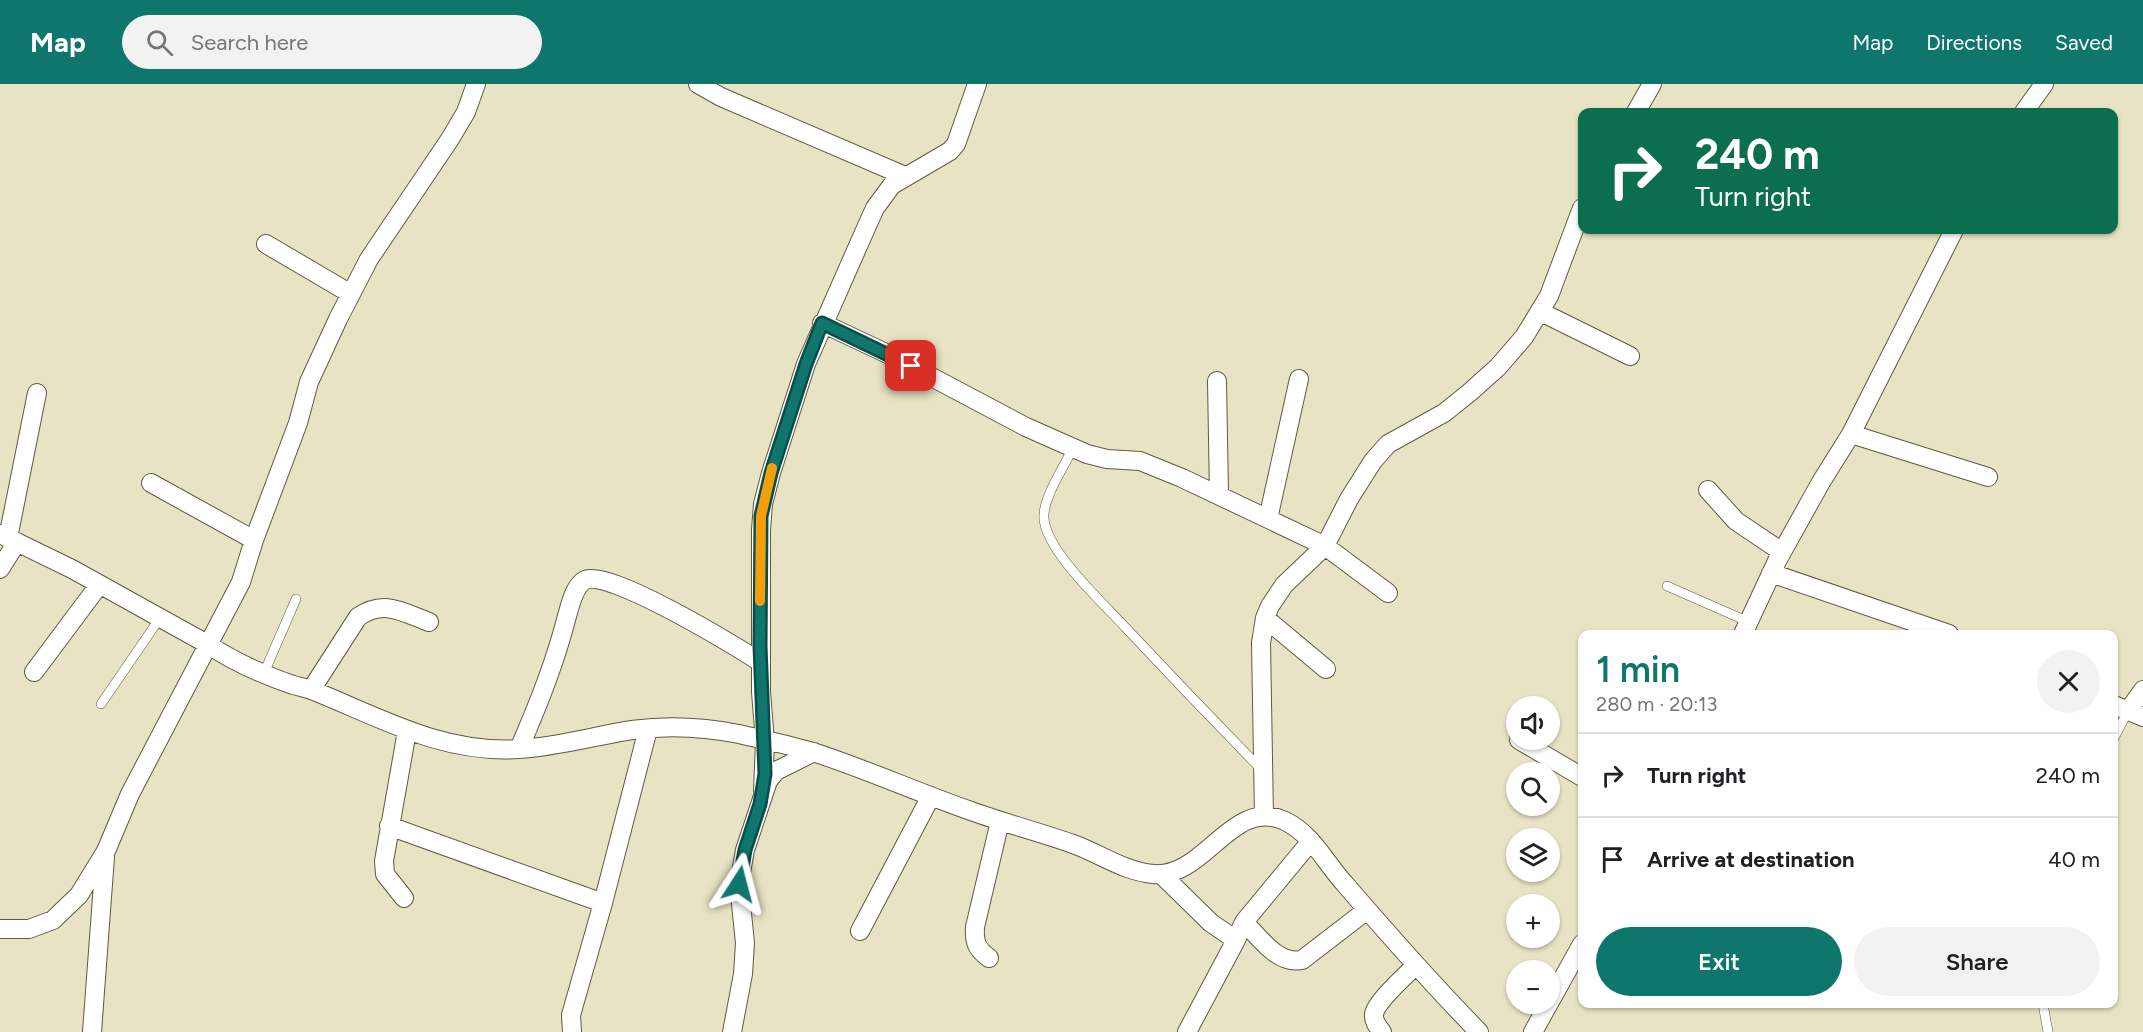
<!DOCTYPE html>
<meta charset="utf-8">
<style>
:root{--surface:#fff;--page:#f2f2f2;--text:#202124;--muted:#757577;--line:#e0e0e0;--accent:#0f766e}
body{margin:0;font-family:Figtree,sans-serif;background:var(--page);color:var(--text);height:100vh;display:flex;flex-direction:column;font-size:22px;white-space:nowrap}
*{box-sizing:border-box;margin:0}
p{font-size:20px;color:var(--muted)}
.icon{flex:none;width:33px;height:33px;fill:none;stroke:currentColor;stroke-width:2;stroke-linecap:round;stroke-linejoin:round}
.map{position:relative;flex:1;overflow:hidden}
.drawer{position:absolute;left:1578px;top:546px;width:540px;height:378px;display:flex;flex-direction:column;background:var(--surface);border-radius:12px;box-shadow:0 2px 4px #0004}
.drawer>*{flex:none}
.guide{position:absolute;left:1578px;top:24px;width:540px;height:126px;border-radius:12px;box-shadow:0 2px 4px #0004;background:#0b6e4f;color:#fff;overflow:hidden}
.tools{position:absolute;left:1506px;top:612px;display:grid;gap:12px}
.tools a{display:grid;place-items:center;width:54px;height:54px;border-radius:50%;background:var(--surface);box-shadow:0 2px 4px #0004;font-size:30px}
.pin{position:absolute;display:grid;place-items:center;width:51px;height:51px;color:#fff;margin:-26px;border-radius:12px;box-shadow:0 3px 9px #0006}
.me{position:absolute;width:66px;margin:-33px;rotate:9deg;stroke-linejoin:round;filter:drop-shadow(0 0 4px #0008)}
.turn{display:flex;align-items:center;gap:21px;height:126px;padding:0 18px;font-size:27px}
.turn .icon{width:78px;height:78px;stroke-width:2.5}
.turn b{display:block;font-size:42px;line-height:51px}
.round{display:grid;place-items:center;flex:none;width:63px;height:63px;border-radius:32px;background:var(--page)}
.head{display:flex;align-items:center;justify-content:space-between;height:102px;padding:0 18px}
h1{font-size:36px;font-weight:600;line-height:45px;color:var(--accent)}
.primary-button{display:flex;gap:12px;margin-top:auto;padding:12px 18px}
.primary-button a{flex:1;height:69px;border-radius:36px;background:var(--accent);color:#fff;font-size:24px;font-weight:600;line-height:69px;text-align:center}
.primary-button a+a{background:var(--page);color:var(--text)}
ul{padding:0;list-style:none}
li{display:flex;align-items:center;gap:18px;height:84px;padding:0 18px;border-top:2px solid var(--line)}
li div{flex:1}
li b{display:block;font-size:22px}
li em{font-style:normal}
header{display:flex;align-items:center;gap:36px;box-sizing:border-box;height:84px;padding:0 30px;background:var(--accent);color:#fff}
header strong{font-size:28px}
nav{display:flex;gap:33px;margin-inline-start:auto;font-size:21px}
.search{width:420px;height:54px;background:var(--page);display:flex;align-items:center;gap:15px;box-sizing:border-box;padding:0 21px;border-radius:33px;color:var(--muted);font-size:22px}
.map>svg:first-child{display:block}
</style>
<header>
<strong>Map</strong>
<div class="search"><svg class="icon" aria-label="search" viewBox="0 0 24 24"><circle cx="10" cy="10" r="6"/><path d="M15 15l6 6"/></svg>Search here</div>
<nav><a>Map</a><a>Directions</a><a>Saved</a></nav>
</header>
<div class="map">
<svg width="2143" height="948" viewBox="0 0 2143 948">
<rect width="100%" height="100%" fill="#e8e3c4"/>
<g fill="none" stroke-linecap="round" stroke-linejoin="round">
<defs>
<path id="service" d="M1073 364C1064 383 1042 415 1044 435 1047 468 1103 519 1125 543 1170 591 1215 638 1261 685
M1667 502 1749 538
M264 589 296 515
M101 620 160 534
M2114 654 2128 627
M2043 920 2048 948"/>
<path id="minor" d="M698 0 721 13 905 92
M1636 28 1652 0
M2024 28 2044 0
M266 160 351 210
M1541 228 1630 272
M822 239 892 272 1026 343 1087 370 1107 375 1140 377 1182 394 1325 462 1388 509
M1217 297 1219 411
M1851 350 1988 393
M151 399 254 456
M1708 406 1736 437 1782 468
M1268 435 1299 295
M0 450 72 485 209 561C234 578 264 591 293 601 300 603 307 604 314 607 381 634 443 670 519 665 557 663 594 652 632 646 668 641 704 643 739 650 764 656 791 661 816 669 868 686 919 709 971 727 1004 739 1039 748 1073 760 1101 770 1123 787 1153 790 1205 795 1232 712 1285 737 1312 750 1325 778 1344 799 1388 850 1432 900 1479 948
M8 454 37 309
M0 485 17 458
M1771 489 1949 550
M1265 534 1326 585
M1743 550 1777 477 1821 398 1851 350 1954 146
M34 588 99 501
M311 606 358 533C384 515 402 528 429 538
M2114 621 2143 633
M2128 627 2143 606
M1519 656 1582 693
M519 665C538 621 555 579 567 532 570 522 574 502 585 496 607 484 736 562 760 578
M763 707 765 657 761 608V446L763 420 771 389 806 280 866 144 875 124 892 101 950 67 956 60 977 0
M1264 732 1261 559 1265 534 1270 522 1284 501 1325 462 1349 415 1373 377 1388 360 1444 329 1469 309 1498 283 1524 253 1549 212 1582 124
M389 742 603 819
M1162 791 1211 839 1236 856 1244 838 1311 757
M404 814 385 790 384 777 407 647
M1244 838C1260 854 1278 881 1302 876L1367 826
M0 845H29L53 836 79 811 106 767 130 710 241 498 254 456 298 339 309 298 338 235 369 175 450 55 466 28 476 0
M860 847 931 712
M989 874C977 865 974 859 975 843L1000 737
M92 948 105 773
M572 948 571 931 603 819 648 645
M732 948 743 890 745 859 739 800 745 766 768 697 776 687 814 668
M1187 948 1236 856
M1382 948C1378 943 1373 937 1374 930 1376 918 1406 891 1415 882
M1533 948 1582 860"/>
</defs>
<use href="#service" stroke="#5f5a3f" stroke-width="10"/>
<use href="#minor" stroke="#5f5a3f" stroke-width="20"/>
<use href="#service" stroke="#fff" stroke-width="9"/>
<use href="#minor" stroke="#fff" stroke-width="18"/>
</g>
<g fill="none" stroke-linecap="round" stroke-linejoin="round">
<defs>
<path id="route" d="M739 800 745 766 760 720 765 690 760 562 761 432 771 389 806 280 822 239 911 282"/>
</defs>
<use href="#route" stroke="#0a4d48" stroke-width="15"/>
<use href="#route" stroke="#0f766e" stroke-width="10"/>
<path stroke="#f59e0b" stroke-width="10" d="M760 517 761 432 772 384"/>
</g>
</svg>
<div class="tools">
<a><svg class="icon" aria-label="sound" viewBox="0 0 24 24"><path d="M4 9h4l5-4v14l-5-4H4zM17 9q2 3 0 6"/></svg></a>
<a><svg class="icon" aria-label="search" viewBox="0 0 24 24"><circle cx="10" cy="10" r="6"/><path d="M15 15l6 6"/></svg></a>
<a><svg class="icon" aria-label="layers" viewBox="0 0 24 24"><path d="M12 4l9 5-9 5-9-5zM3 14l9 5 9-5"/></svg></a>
<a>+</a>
<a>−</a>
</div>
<div class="pin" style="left:911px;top:282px;background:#d93025"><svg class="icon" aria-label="arrive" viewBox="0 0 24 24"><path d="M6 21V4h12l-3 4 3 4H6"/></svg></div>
<svg class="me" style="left:739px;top:800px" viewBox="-20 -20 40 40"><path d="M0-17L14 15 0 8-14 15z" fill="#0f766e" stroke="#fff" stroke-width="4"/></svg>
<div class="guide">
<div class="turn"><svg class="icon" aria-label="right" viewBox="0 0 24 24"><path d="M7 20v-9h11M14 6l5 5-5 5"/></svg><div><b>240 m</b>Turn right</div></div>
</div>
<section class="drawer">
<div class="head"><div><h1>1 min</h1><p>280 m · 20:13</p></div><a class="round"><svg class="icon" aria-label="close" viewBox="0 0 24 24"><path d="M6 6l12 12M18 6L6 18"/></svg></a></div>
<ul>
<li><svg class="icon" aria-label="right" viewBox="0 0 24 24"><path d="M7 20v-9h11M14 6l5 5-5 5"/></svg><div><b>Turn right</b></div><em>240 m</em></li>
<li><svg class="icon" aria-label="arrive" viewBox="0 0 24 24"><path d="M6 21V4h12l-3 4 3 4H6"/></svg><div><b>Arrive at destination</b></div><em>40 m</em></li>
</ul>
<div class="primary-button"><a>Exit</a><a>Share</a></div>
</section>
</div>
